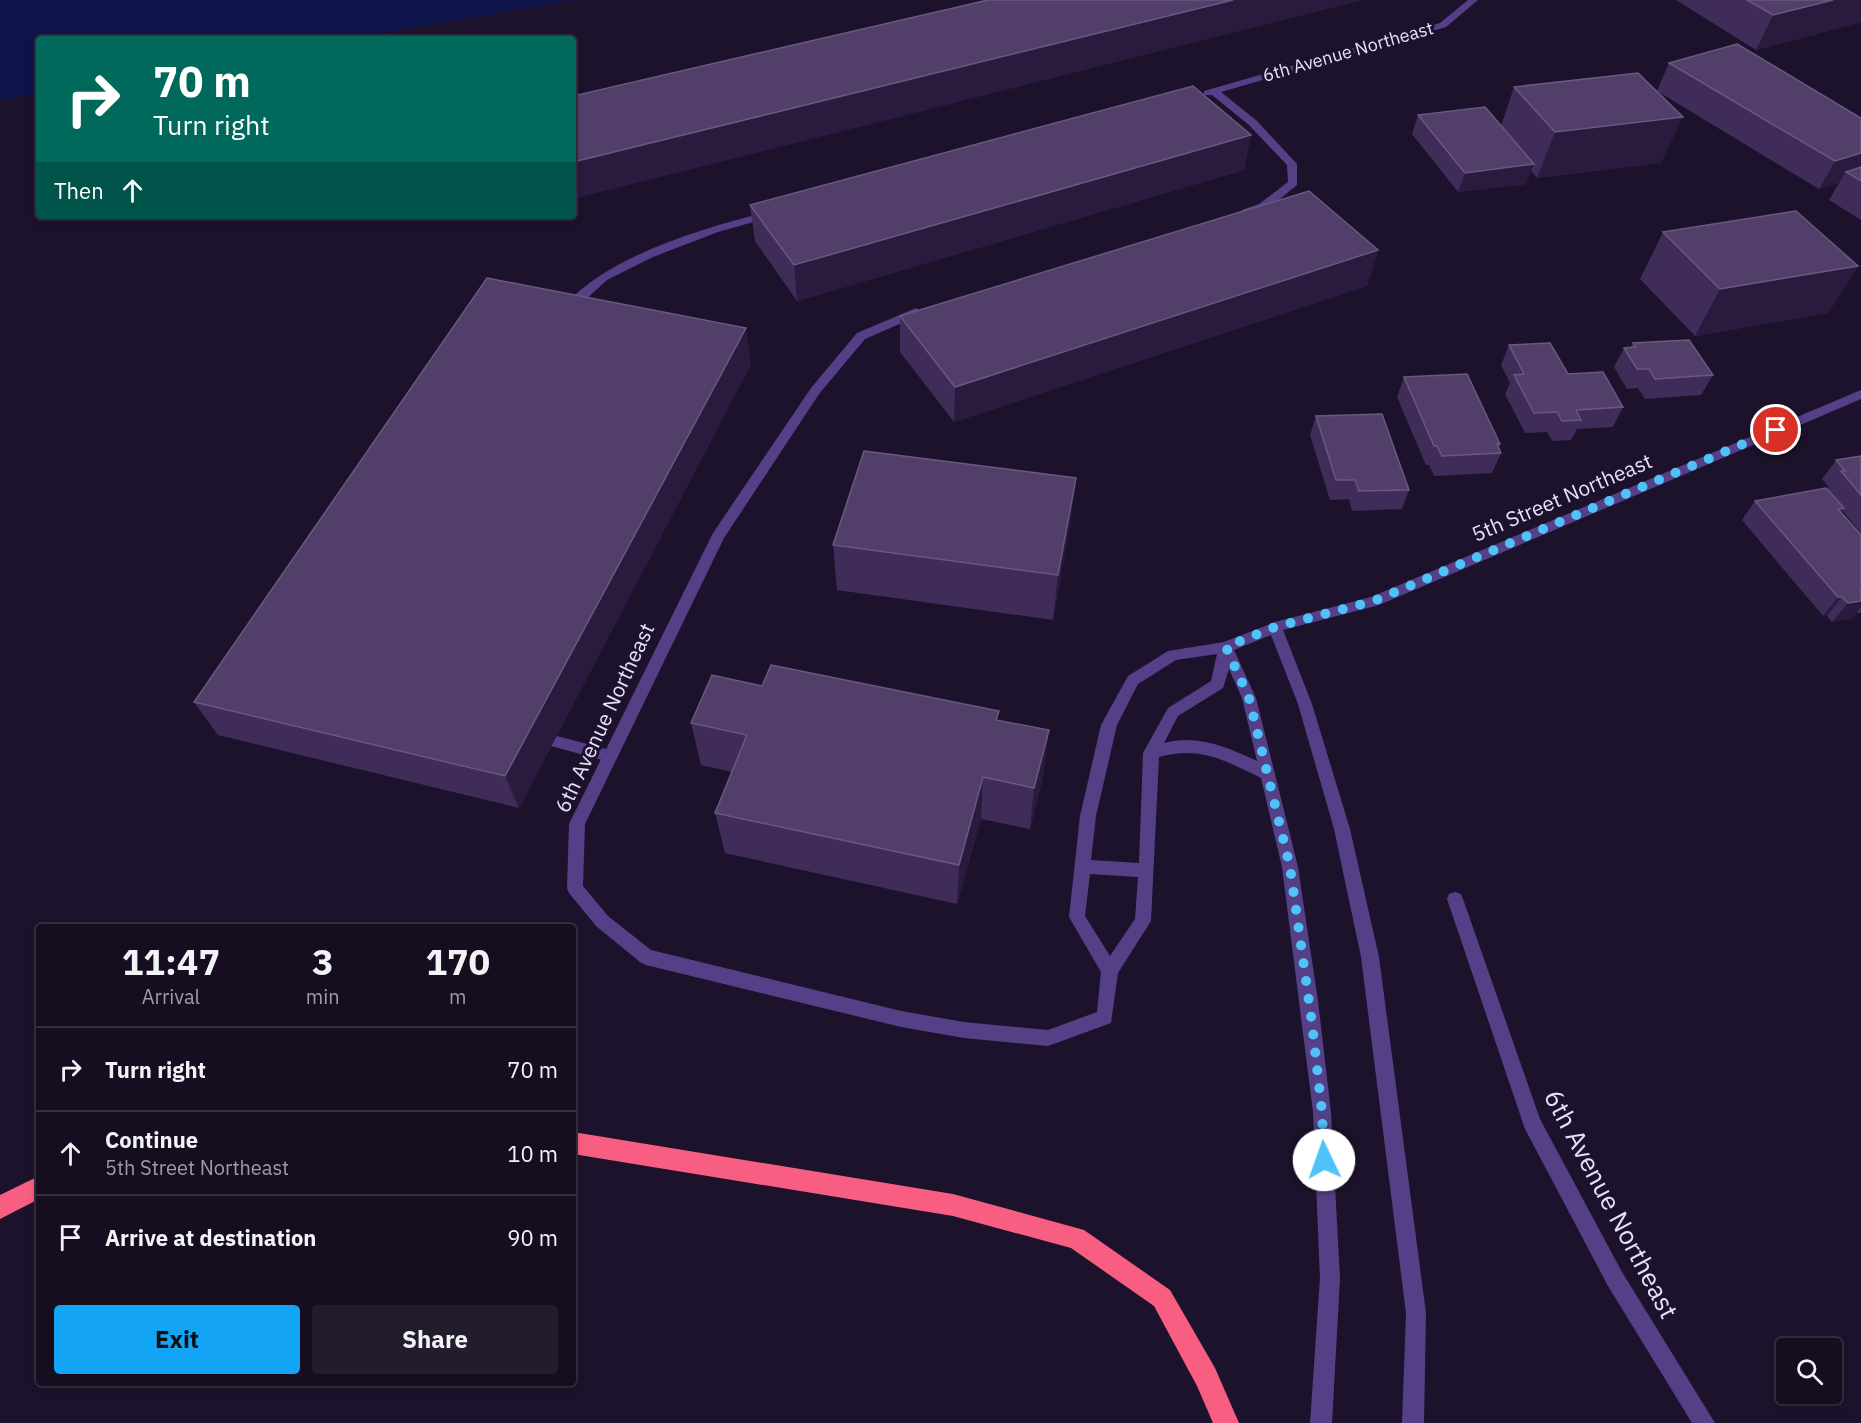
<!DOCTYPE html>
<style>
:root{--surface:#160e20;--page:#231c2d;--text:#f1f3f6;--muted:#9e9ca5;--line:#352e3e;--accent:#13a4f5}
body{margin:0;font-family:"IBM Plex Sans",sans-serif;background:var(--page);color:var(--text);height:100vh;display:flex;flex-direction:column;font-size:22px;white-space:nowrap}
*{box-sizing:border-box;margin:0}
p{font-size:20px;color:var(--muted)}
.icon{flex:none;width:33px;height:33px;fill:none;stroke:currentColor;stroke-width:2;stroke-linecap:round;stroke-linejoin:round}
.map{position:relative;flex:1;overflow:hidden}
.drawer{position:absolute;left:36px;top:924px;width:540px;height:462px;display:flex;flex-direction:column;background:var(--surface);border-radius:6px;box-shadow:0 3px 9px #0003,0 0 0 2px var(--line)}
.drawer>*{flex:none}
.banner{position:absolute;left:36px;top:36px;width:540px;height:183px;border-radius:6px;box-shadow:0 3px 9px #0003,0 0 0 2px var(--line);background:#00695c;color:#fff;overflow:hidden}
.fabs{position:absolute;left:1776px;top:1338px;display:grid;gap:12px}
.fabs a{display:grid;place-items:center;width:66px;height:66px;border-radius:6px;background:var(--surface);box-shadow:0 3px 9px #0003,0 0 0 2px var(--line);font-size:30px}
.pin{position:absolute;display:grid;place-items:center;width:51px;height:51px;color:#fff;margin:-26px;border:3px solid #fff;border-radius:50%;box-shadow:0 2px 6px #0007}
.me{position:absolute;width:66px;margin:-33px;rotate:357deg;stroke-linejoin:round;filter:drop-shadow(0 0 4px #0008)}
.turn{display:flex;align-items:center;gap:21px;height:126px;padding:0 18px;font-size:27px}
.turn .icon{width:78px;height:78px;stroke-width:2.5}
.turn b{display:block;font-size:42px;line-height:51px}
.then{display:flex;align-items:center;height:57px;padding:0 18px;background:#0003;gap:12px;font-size:22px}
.eta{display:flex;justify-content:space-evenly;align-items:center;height:102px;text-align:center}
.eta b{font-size:36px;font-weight:800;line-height:42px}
.button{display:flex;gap:12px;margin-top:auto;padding:12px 18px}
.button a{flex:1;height:69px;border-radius:6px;background:var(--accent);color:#111;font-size:24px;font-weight:800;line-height:69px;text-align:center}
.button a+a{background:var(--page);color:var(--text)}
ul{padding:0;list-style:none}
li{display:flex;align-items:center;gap:18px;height:84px;padding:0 18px;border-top:2px solid var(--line)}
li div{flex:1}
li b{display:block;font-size:22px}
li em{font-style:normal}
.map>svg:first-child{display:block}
</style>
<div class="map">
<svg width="1861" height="1423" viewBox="0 0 1861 1423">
<rect width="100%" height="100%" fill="#1d122b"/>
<path fill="#0e1449" d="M0 0H573L349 39H39V93L0 100Z"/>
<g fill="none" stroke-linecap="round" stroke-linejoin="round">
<path fill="#554088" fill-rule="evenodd" d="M534 730 610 750 615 752 618 756 615 760 610 762 529 740 526 736 529 732Z"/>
<path fill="#554088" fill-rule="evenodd" d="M1468 0H1478L1446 27 1221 92 1257 121 1297 164V185C1282 197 1262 217 1242 214V210L1259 204 1288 182 1287 165 1249 125 1212 95H1204V91L1440 23Z
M771 211 775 212V216L718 232 653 257 607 280 571 313 567 314 561 310C604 256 706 227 771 211Z
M916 308 922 312 920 315 865 339 819 394 724 538 585 824 583 886 608 916 651 950 901 1011 964 1022 1048 1030 1097 1012 1101 972 1069 917 1080 816 1101 725 1128 676 1168 651 1224 642 1275 622 1371 597 1861 390V399L1379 605 1283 630 1312 704 1350 829 1379 957 1426 1313 1424 1423H1402L1406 1313 1361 957 1334 829 1298 704 1271 635 1234 650 1256 698 1298 867 1318 1001 1331 1112 1340 1278 1332 1423H1310L1320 1278 1313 1112 1282 867 1261 778C1224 760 1200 746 1159 757L1151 921 1118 973 1111 1023 1048 1046 964 1038 901 1027 646 965 640 962 596 926 569 893 567 888 569 824 713 533 811 388 857 333ZM1217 654 1211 681 1168 708 1143 753 1139 863 1091 860 1096 816 1117 725 1138 684 1176 660ZM1229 669 1242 698 1257 761C1227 747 1197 734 1164 743L1178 716 1223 688ZM1090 874 1138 877 1135 919 1110 956 1085 916Z
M1455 892 1461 894 1463 899 1540 1119 1622 1272 1715 1423H1692L1608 1286 1525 1129 1447 899 1449 894Z"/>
<path fill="#f85e81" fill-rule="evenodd" d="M573 1132 953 1194 1084 1230 1170 1290 1215 1368 1239 1423H1213L1197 1386 1154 1306 1071 1248 953 1216 573 1154Z
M39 1176V1199L0 1219V1195Z"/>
</g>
<path fill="#402c58" d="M1676 0H1861V22L1756 50Z
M1669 63 1861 118V220L1829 200 1839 183 1819 189 1657 91Z
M1514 87 1661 163 1537 178 1531 171 1526 184 1458 192 1412 134 1418 115 1501 126Z
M1251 135 1244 170 797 301 755 241 750 205Z
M1663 232 1858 266 1828 313 1695 336 1640 279Z
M1378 250 1367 286 954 422 900 352V316Z
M1633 343 1713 375 1701 395 1645 399 1638 388 1627 389 1614 367 1624 348 1631 347Z
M1509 345 1568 374 1623 407 1613 427 1577 429 1571 440 1552 441 1547 432 1525 433 1505 394 1510 383 1501 365Z
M751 364 519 808 218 735 194 702Z
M1404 377 1500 444 1499 447 1501 453 1492 473 1434 476 1429 465H1426L1397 397Z
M1316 416 1409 490 1402 509 1352 511 1349 499 1330 500 1310 435Z
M1861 456V533L1842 510 1841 512 1861 535V613H1858L1857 612 1851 619 1832 622 1827 616H1823L1742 520 1755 501 1827 490 1829 487 1822 479 1836 460Z
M1076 478 1070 524 1053 620 837 590 833 545Z
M762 686 998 720 1044 772 1030 829 981 819 957 904 725 853 715 813 732 772 701 765 691 723Z"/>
<path fill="#2a1a3e" d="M1233 0H1363L573 199V162Z
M1833 0H1861V22L1756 50 1773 15Z
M1683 117 1661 163 1537 178 1555 132Z
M1251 135 1244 170 797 301 794 265Z
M1861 153V176L1846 172 1839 183 1819 189 1835 161Z
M1534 164 1526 184 1458 192 1465 173Z
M1378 250 1367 286 954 422 955 387Z
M1858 266 1828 313 1695 336 1720 289Z
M746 328 751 364 519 808 505 776Z
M1076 478 1070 524 1053 620 1058 575Z
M1861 591V607L1851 619 1832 622 1848 603Z
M1838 597H1842L1827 616H1823Z
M1049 730 1044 772 1030 829 1034 788Z
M983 777 981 819 957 904 959 865Z"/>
<path fill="#523f69" stroke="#6a5881" stroke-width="1.5" d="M988 0H1233L573 162V96Z
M1747 0H1833L1773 15Z
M1737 44 1861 118V153L1835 161 1669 63Z
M1638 73 1683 117 1555 132 1514 87Z
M1193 86 1251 135 794 265 750 205Z
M1485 107 1534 164 1465 173 1418 115Z
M1861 167V181L1846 172Z
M1309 191 1378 250 955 387 900 316Z
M1796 211 1858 266 1720 289 1663 232Z
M487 278 746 328 505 776 194 702Z
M1689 340 1713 375 1655 379 1649 369H1637L1624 348 1636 347 1633 343Z
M1550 343 1568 374 1603 372 1623 407 1576 410 1581 420 1562 421 1557 412 1534 413 1514 375 1524 374 1509 345Z
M1467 374 1500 444H1497L1501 453 1442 456 1437 446H1434L1404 377Z
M1382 414 1409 490 1359 491 1355 480H1336L1316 416Z
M864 451 1076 478 1058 575 833 545Z
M1861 456V495L1841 471H1845L1836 460Z
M1826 488 1844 508 1838 509 1861 535V591H1860L1861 593V601L1848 603 1842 597H1838L1755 501Z
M771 665 999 711 996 720 1049 730 1034 788 983 777 959 865 715 813 747 735 691 723 712 675 762 686Z"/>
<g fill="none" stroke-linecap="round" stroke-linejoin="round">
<path stroke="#4fc3f7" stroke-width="10" stroke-dasharray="0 18" d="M1324 1160 1322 1112 1312 1023 1290 867 1249 698 1226 647 1275 627 1374 601 1776 430"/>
</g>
<g text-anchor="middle" stroke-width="6" stroke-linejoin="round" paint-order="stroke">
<g font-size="18" fill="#eadefe" stroke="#1d122b">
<text transform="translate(1348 52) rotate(-16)" y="6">6th Avenue Northeast</text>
</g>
<g font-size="21" fill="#eadefe" stroke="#1d122b">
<text transform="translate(1562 498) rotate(-23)" y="7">5th Street Northeast</text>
<text transform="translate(605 718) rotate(-65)" y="7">6th Avenue Northeast</text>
</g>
<g font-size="26" fill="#eadefe" stroke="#1d122b">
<text transform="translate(1611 1204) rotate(62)" y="9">6th Avenue Northeast</text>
</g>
</g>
</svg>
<div class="fabs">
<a><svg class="icon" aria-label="search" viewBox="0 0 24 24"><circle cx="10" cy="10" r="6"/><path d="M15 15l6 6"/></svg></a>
</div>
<div class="pin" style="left:1776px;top:430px;background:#d93025"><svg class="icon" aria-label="arrive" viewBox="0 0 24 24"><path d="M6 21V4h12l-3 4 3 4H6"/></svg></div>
<svg class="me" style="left:1324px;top:1160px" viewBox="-20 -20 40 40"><circle r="19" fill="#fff"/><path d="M0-13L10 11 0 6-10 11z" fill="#4fc3f7"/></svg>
<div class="banner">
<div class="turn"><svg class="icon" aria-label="right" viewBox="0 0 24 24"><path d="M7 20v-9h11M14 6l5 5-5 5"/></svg><div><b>70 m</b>Turn right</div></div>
<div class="then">Then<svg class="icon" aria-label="ahead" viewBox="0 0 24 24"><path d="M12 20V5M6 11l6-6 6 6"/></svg></div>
</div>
<section class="drawer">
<div class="eta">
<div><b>11:47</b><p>Arrival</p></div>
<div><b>3</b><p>min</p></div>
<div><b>170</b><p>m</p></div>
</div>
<ul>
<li><svg class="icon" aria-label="right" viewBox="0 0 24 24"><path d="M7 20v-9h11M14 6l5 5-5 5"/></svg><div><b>Turn right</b></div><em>70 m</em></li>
<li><svg class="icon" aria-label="ahead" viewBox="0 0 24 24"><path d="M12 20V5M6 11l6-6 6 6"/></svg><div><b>Continue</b><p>5th Street Northeast</p></div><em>10 m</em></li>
<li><svg class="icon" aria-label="arrive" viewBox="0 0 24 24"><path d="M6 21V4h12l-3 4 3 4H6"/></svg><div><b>Arrive at destination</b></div><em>90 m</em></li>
</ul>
<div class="button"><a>Exit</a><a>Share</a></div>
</section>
</div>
